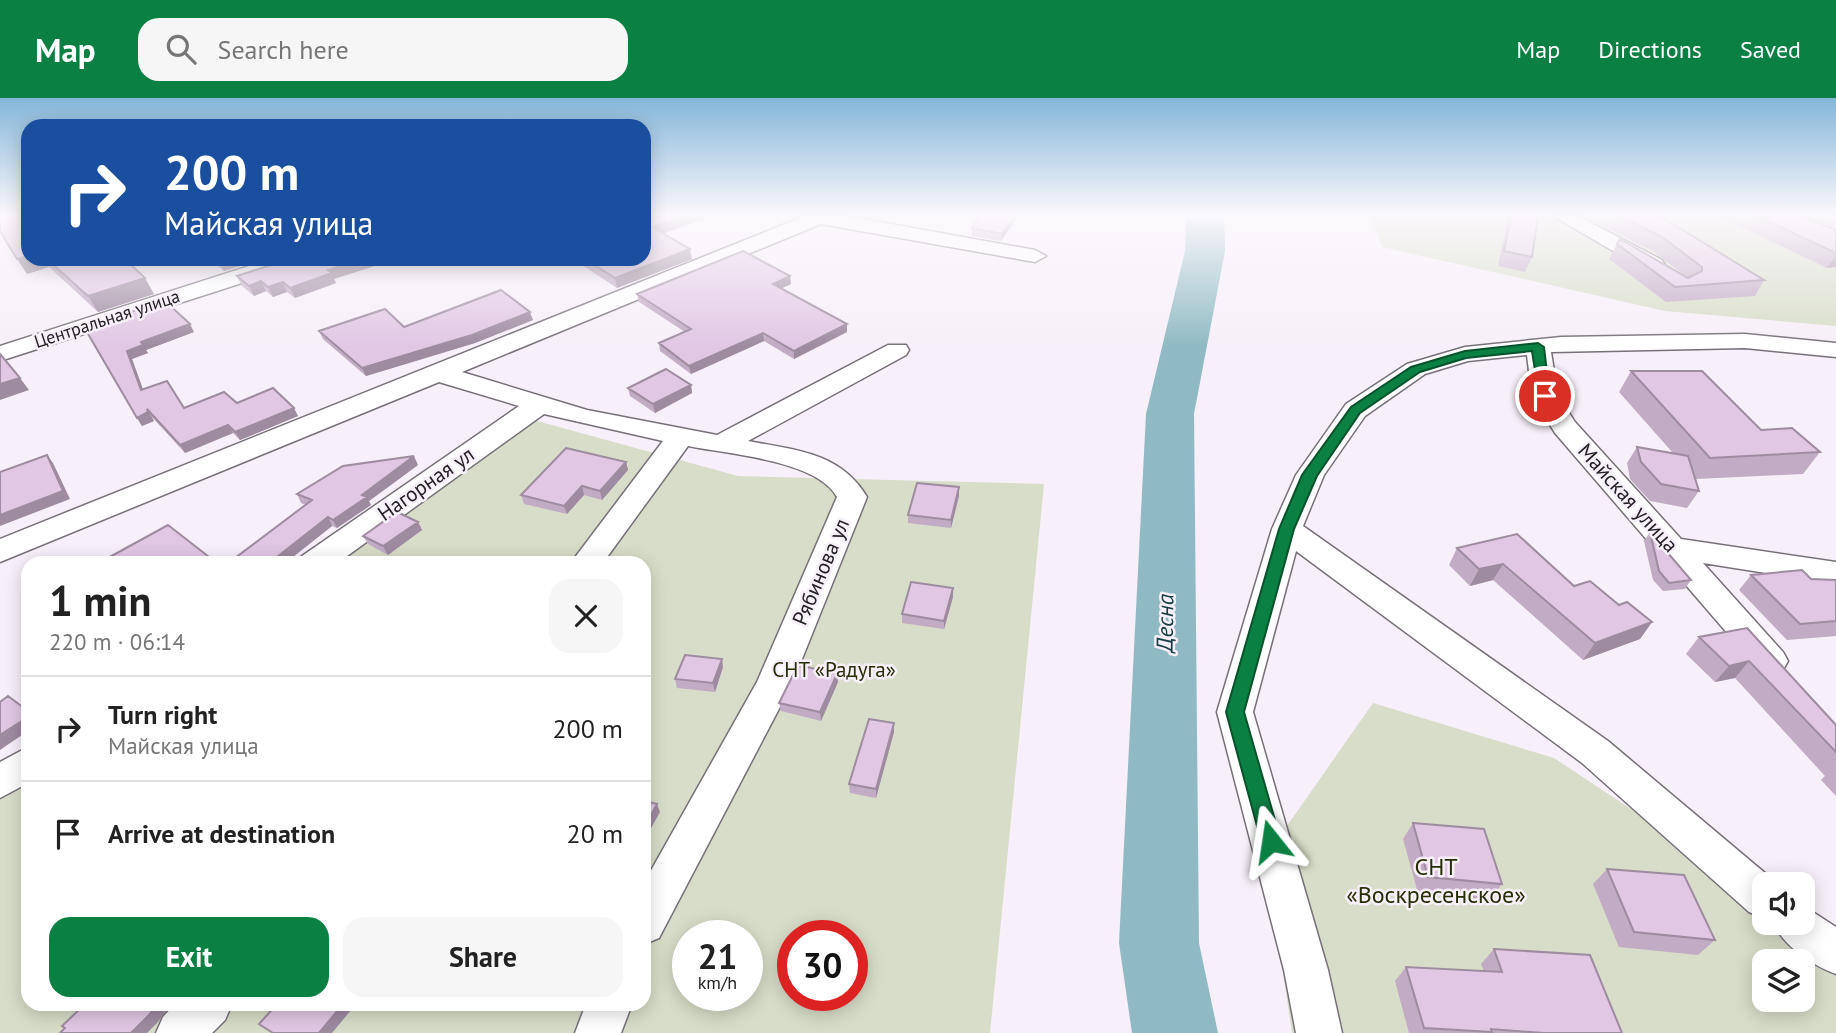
<!DOCTYPE html>
<meta charset="utf-8">
<style>
:root{--surface:#fff;--page:#f6f6f6;--text:#222;--muted:#767676;--line:#e0e0e0;--accent:#0b8043}
body{margin:0;font-family:"PT Sans",sans-serif;background:var(--page);color:var(--text);height:100vh;display:flex;flex-direction:column;font-size:26px;white-space:nowrap}
*{box-sizing:border-box;margin:0}
p{font-size:23px;color:var(--muted)}
.icon{flex:none;width:38px;height:38px;fill:none;stroke:currentColor;stroke-width:2;stroke-linecap:round;stroke-linejoin:round}
.map{position:relative;flex:1;overflow:hidden}
.sheet{position:absolute;left:21px;top:458px;width:630px;height:455px;display:flex;flex-direction:column;background:var(--surface);border-radius:21px;box-shadow:0 4px 18px #0003}
.sheet>*{flex:none}
.guide{position:absolute;left:21px;top:21px;width:630px;height:147px;border-radius:21px;box-shadow:0 4px 18px #0003;background:#1a4fa0;color:#fff;overflow:hidden}
.fabs{position:absolute;left:1752px;top:774px;display:grid;gap:14px}
.fabs a{display:grid;place-items:center;width:63px;height:63px;border-radius:14px;background:var(--surface);box-shadow:0 4px 18px #0003;font-size:35px}
.speed{position:absolute;left:672px;top:822px;display:flex;gap:14px;font-size:35px;font-weight:700;text-align:center}
.speed>*{display:grid;place-content:center;width:91px;height:91px;border-radius:50%;background:var(--surface);box-shadow:0 4px 18px #0003;line-height:1}
.speed small{font-size:18px;font-weight:400}
.speed .limit{border:10px solid #d22;background:#fff;color:#111}
.pin{position:absolute;display:grid;place-items:center;width:60px;height:60px;color:#fff;margin:-30px;border:4px solid #fff;border-radius:50%;box-shadow:0 2px 7px #0007}
.me{position:absolute;width:77px;margin:-38px;rotate:345deg;stroke-linejoin:round;filter:drop-shadow(0 0 5px #0008)}
.turn{display:flex;align-items:center;gap:24px;height:147px;padding:0 28px;font-size:32px}
.turn .icon{width:91px;height:91px;stroke-width:2.5}
.turn b{display:block;font-size:49px;line-height:60px}
.round{display:grid;place-items:center;flex:none;width:74px;height:74px;border-radius:21px;background:var(--page)}
.headline{display:flex;align-items:center;justify-content:space-between;height:119px;padding:0 28px}
h1{font-size:42px;font-weight:800;line-height:52px}
.action{display:flex;gap:14px;margin-top:auto;padding:14px 28px}
.action a{flex:1;height:80px;border-radius:21px;background:var(--accent);color:#fff;font-size:28px;font-weight:800;line-height:80px;text-align:center}
.action a+a{background:var(--page);color:var(--text)}
ul{padding:0;list-style:none}
li{display:flex;align-items:center;gap:21px;height:105px;padding:0 28px;border-top:2px solid var(--line)}
li div{flex:1}
li b{display:block;font-size:26px}
li em{font-style:normal}
header{display:flex;align-items:center;gap:42px;box-sizing:border-box;height:98px;padding:0 35px;background:var(--accent);color:#fff}
header strong{font-size:33px}
nav{display:flex;gap:38px;margin-inline-start:auto;font-size:24px}
.search{width:490px;height:63px;background:var(--page);display:flex;align-items:center;gap:18px;box-sizing:border-box;padding:0 24px;border-radius:21px;color:var(--muted);font-size:26px}
.map>svg:first-child{display:block}
</style>
<header>
<strong>Map</strong>
<div class="search"><svg class="icon" aria-label="search" viewBox="0 0 24 24"><circle cx="10" cy="10" r="6"/><path d="M15 15l6 6"/></svg>Search here</div>
<nav><a>Map</a><a>Directions</a><a>Saved</a></nav>
</header>
<div class="map">
<svg width="1836" height="935" viewBox="0 0 1836 935">
<rect width="100%" height="100%" fill="#f7eff9"/>
<path fill="#d7ddc8" fill-rule="evenodd" d="M1370 118H1836V228L1665 213 1382 149Z
M526 320 738 378 1044 386 990 935H0V681L28 662V906H644V466L314 465ZM688 838H747V898H688ZM793 838H852V898H793Z
M1373 605 1554 660 1764 799V824H1802L1836 846V935H1292L1266 758ZM1764 863H1802V901H1764Z"/>
<g fill="none" stroke-linecap="round" stroke-linejoin="round">
<path fill="#8fbac3" fill-rule="evenodd" d="M1186 118H1224L1225 153 1194 316 1199 845 1218 935H1132L1119 845 1146 316 1185 153Z"/>
<defs>
<path id="minor" d="M805 118H847L1035 152 1046 158 1035 164 821 126 462 274 587 312 717 337 888 247H906L909 252 906 257 748 343C795 352 840 354 867 399L792 586 659 840 644 846V785L757 584 837 399C817 362 727 356 688 348L602 466H570L663 343 544 316 336 466H298L302 458 519 308 439 284 0 464V441Z
M1553 118H1578L1662 162 1665 167 1662 172H1646Z
M271 161H304L301 166 0 263V248Z
M1745 236 1836 245V259L1745 250 1551 254 1558 298 1575 324 1681 441 1836 464V486L1703 465 1783 554 1788 563 1783 572 1771 576 1759 572 1555 335 1532 298 1527 257 1468 263 1425 276 1365 318 1324 377 1303 428 1608 643 1778 786H1764V820L1749 814 1582 665 1296 453 1253 614 1328 872 1342 935H1296L1284 872 1217 614 1272 431 1296 377 1346 306 1407 266 1465 249 1561 239Z
M28 649V685L0 700V664Z
M1802 807 1836 829V876C1812 867 1783 848 1773 824H1802Z
M175 906H232L225 922 212 935H156L163 919Z
M586 906H632L621 935H575Z"/>
</defs>
<use href="#minor" stroke="#787079" stroke-width="3"/>
<use href="#minor" fill="#fff" fill-rule="evenodd"/>
</g>
<path fill="#c2abc4" d="M644 118H711L663 135 692 161 617 190 573 161H644Z
M981 118H1018L1001 143 972 138V130Z
M1508 118H1538L1532 159 1525 174 1498 168Z
M1583 118H1660L1764 182 1755 198 1666 204 1609 161 1617 146 1688 180 1654 154Z
M1718 118H1836V169L1827 170Z
M28 161H125L154 196 98 214 49 169 27 176Z
M209 161H262L224 173Z
M237 178 334 181 336 185 295 200 287 194 273 199 266 193 254 198 242 188Z
M791 186 781 190 847 234 794 261 764 243 691 276 660 253 659 245 685 234 639 204 637 196Z
M533 222 475 245 366 278 323 241 319 233Z
M84 229 194 234 146 252 148 255 132 261 143 291 184 310 237 305 298 318 240 342 233 335 185 355 152 319 154 323 142 328Z
M1631 273 1761 332 1820 354 1803 376 1696 381 1695 380 1699 393 1687 410 1650 403 1630 381 1627 365 1637 349 1673 355 1619 294Z
M691 287 692 295 655 315 630 298 628 290Z
M626 364 628 372 602 402 584 397 567 416 524 406 521 397Z
M418 367 369 403 371 407 337 430 332 428 284 466H239L235 460 306 407 301 405 297 396Z
M959 389V398L951 430 908 425V417Z
M418 424 422 432 388 457 368 446 363 438Z
M1650 434 1691 482 1685 491 1663 493 1653 482 1644 443Z
M1457 450 1574 488 1619 507 1652 524 1640 541 1583 562 1493 482 1470 488 1449 467Z
M1751 477 1836 482V538L1787 542 1739 492Z
M953 499 944 531 902 525V516Z
M1747 530 1836 627V698L1821 682 1825 678 1735 580 1715 584 1686 556 1699 539Z
M723 569 715 594 677 590 675 581Z
M837 576 838 584 821 623 781 613 779 605Z
M894 625V634L876 700 850 695 849 686Z
M1413 725 1502 786 1490 802 1418 795 1403 741Z
M1607 771 1715 842 1698 857 1619 849 1593 786Z
M1494 851 1622 935H1409L1395 883 1406 869 1484 873 1481 866Z"/>
<path fill="#9e8ba0" d="M683 118H711L654 139 652 129Z
M1014 118H1018L1001 143 1002 136Z
M690 151 692 161 617 190 615 180Z
M1836 157V169L1827 170Z
M28 158V161H44L49 169 27 176 17 161Z
M227 161H262L224 173 219 164Z
M363 161H397L334 181 336 185 295 200 290 190 328 172Z
M790 178 791 186 774 194 773 186Z
M145 180 154 196 98 214 88 198Z
M261 183 266 193 254 198 249 188Z
M283 184 287 194 273 199 268 189Z
M530 214 533 222 475 245 366 278 362 270Z
M190 226 194 234 146 252 148 255 132 261 146 300 141 292 127 253 141 244Z
M847 226V234L794 261V253Z
M763 235 764 243 691 276 689 268Z
M20 280 29 292 0 302V286Z
M691 287 692 295 655 315 653 306Z
M294 310 298 318 240 342 235 334Z
M147 311 154 323 142 328 137 320Z
M228 327 233 335 185 355 180 347Z
M47 357 53 365 70 401 0 428V417Z
M414 358 418 367 369 403 371 407 337 430 333 422 362 397Z
M626 364 628 372 602 402 600 393Z
M582 388 584 397 567 416 564 408Z
M959 389V398L951 430V422Z
M328 419 332 428 284 466H268Z
M418 424 422 432 388 457 383 448Z
M1503 466 1493 482 1470 488 1479 471Z
M953 490V499L944 531V523Z
M1652 524 1640 541 1583 562 1595 545Z
M722 561 723 569 715 594 713 585Z
M1749 563 1735 580 1715 584 1729 568Z
M837 576 838 584 821 623 820 614Z
M28 619V633L0 652V637Z
M894 625V634L876 700V691Z
M657 706 660 714 644 743V730Z
M157 906 170 907 158 924 147 935H131Z
M343 906H356L332 935H319Z"/>
<path fill="#e1c7e4" stroke="#9e8ba0" stroke-width="2" d="M0 118H28V158L17 161 0 133Z
M644 118H683L652 129 690 151 615 180 585 161H644Z
M981 118H1014L1002 136 972 130Z
M1511 118H1538L1532 159 1504 153Z
M1620 118H1660L1764 182 1675 189 1617 146 1620 141 1688 180 1702 173V169L1662 139Z
M1757 118H1800L1836 132V155Z
M743 153 790 178 773 186 847 226 794 253 763 235 689 268 659 245 691 231 637 196Z
M47 161H125L145 180 88 198Z
M290 161H363L328 172 332 175 290 190 283 184 268 189 261 183 249 188 237 178Z
M501 192 530 214 472 237 362 270 319 233 385 211 404 229Z
M165 203 190 226 141 244 143 247 127 253 141 292 167 283 184 310 224 294 237 305 273 290 294 310 235 334 228 327 180 347 147 311 148 314 137 320 84 229Z
M0 256 20 280 0 286Z
M666 271 691 287 653 306 628 290Z
M1631 273H1702L1761 332 1792 330 1820 354 1710 360Z
M1637 349 1688 358 1699 393 1661 386 1641 364Z
M566 350 626 364 600 393 582 388 564 408 521 397Z
M47 357 63 393 0 417V374Z
M414 358 362 397 367 399 333 422 328 419 268 466H251L235 460 312 402 297 396 343 368Z
M917 385 959 389 951 422 908 417Z
M397 414 418 424 383 448 363 438Z
M168 427 218 466H97Z
M1650 434 1691 482 1669 485 1659 473Z
M1517 436 1574 488 1590 483 1619 507 1627 504 1652 524 1595 545 1503 466 1479 471 1457 450Z
M1802 472 1811 481 1836 482V523L1800 526 1751 477Z
M911 484 953 490 944 523 902 516Z
M1747 530 1836 627V654L1749 563 1729 568 1699 539Z
M685 557 722 561 713 585 675 581Z
M798 567 837 576 820 614 779 605Z
M8 598 28 613V619L0 637V604Z
M869 621 894 625 876 691 849 686Z
M644 703 657 706 644 730Z
M1413 725 1484 731 1502 786 1428 779Z
M1607 771 1684 777 1715 842 1634 834Z
M1494 851 1590 857 1622 935H1543L1491 931 1492 934 1424 930 1406 869 1502 874Z
M85 906H157L149 917 131 935H60L65 930 62 928Z
M277 906H343L319 935H273L259 926Z"/>
<linearGradient id="sky" x2="0" y2="1"><stop stop-color="#84b6d9"/><stop offset="0.47" stop-color="#fbf8fc"/><stop offset="1" stop-color="#fbf8fc" stop-opacity="0"/></linearGradient>
<rect width="1836" height="249" fill="url(#sky)"/>
<path fill="#0b8043" stroke="#07532c" stroke-width="2" d="M1538 245 1544 249 1550 300 1539 298 1532 253 1466 260 1420 274 1360 315 1317 378 1294 431 1244 614 1281 743 1278 750 1271 752 1263 750 1226 614 1279 431 1302 377 1351 309 1411 269 1465 253Z"/>
<g text-anchor="middle" stroke-width="5" stroke-linejoin="round" paint-order="stroke">
<g font-size="18" fill="#242125" stroke="#f7eff9">
<text transform="translate(107 221) rotate(-18)" y="6">Центральная улица</text>
</g>
<g font-size="21" fill="#242125" stroke="#f7eff9">
<text transform="translate(426 386) rotate(-35)" y="7">Нагорная ул</text>
<text transform="translate(1628 400) rotate(48)" y="7">Майская улица</text>
<text transform="translate(821 474) rotate(-67)" y="7">Рябинова ул</text>
</g>
<g font-size="21" fill="#262e04" stroke="#f7eff9">
<text x="834" y="579">СНТ «Радуга»</text>
</g>
<g font-size="23" font-style="italic" fill="#184048" stroke="#f7eff9">
<text transform="translate(1165 525) rotate(-89)" y="8">Десна</text>
</g>
<g font-size="24" fill="#262e04" stroke="#f7eff9">
<text x="1436" y="777">СНТ<tspan x="1436" dy="28">«Воскресенское»</tspan></text>
</g>
</g>
</svg>
<div class="fabs">
<a><svg class="icon" aria-label="sound" viewBox="0 0 24 24"><path d="M4 9h4l5-4v14l-5-4H4zM17 9q2 3 0 6"/></svg></a>
<a><svg class="icon" aria-label="layers" viewBox="0 0 24 24"><path d="M12 4l9 5-9 5-9-5zM3 14l9 5 9-5"/></svg></a>
</div>
<div class="speed"><div>21<small>km/h</small></div><div class="limit">30</div></div>
<div class="pin" style="left:1545px;top:298px;background:#d93025"><svg class="icon" aria-label="arrive" viewBox="0 0 24 24"><path d="M6 21V4h12l-3 4 3 4H6"/></svg></div>
<svg class="me" style="left:1271px;top:743px" viewBox="-20 -20 40 40"><path d="M0-17L14 15 0 8-14 15z" fill="#0b8043" stroke="#fff" stroke-width="4"/></svg>
<div class="guide">
<div class="turn"><svg class="icon" aria-label="right" viewBox="0 0 24 24"><path d="M7 20v-9h11M14 6l5 5-5 5"/></svg><div><b>200 m</b>Майская улица</div></div>
</div>
<section class="sheet">
<div class="headline"><div><h1>1 min</h1><p>220 m · 06:14</p></div><a class="round"><svg class="icon" aria-label="close" viewBox="0 0 24 24"><path d="M6 6l12 12M18 6L6 18"/></svg></a></div>
<ul>
<li><svg class="icon" aria-label="right" viewBox="0 0 24 24"><path d="M7 20v-9h11M14 6l5 5-5 5"/></svg><div><b>Turn right</b><p>Майская улица</p></div><em>200 m</em></li>
<li><svg class="icon" aria-label="arrive" viewBox="0 0 24 24"><path d="M6 21V4h12l-3 4 3 4H6"/></svg><div><b>Arrive at destination</b></div><em>20 m</em></li>
</ul>
<div class="action"><a>Exit</a><a>Share</a></div>
</section>
</div>
